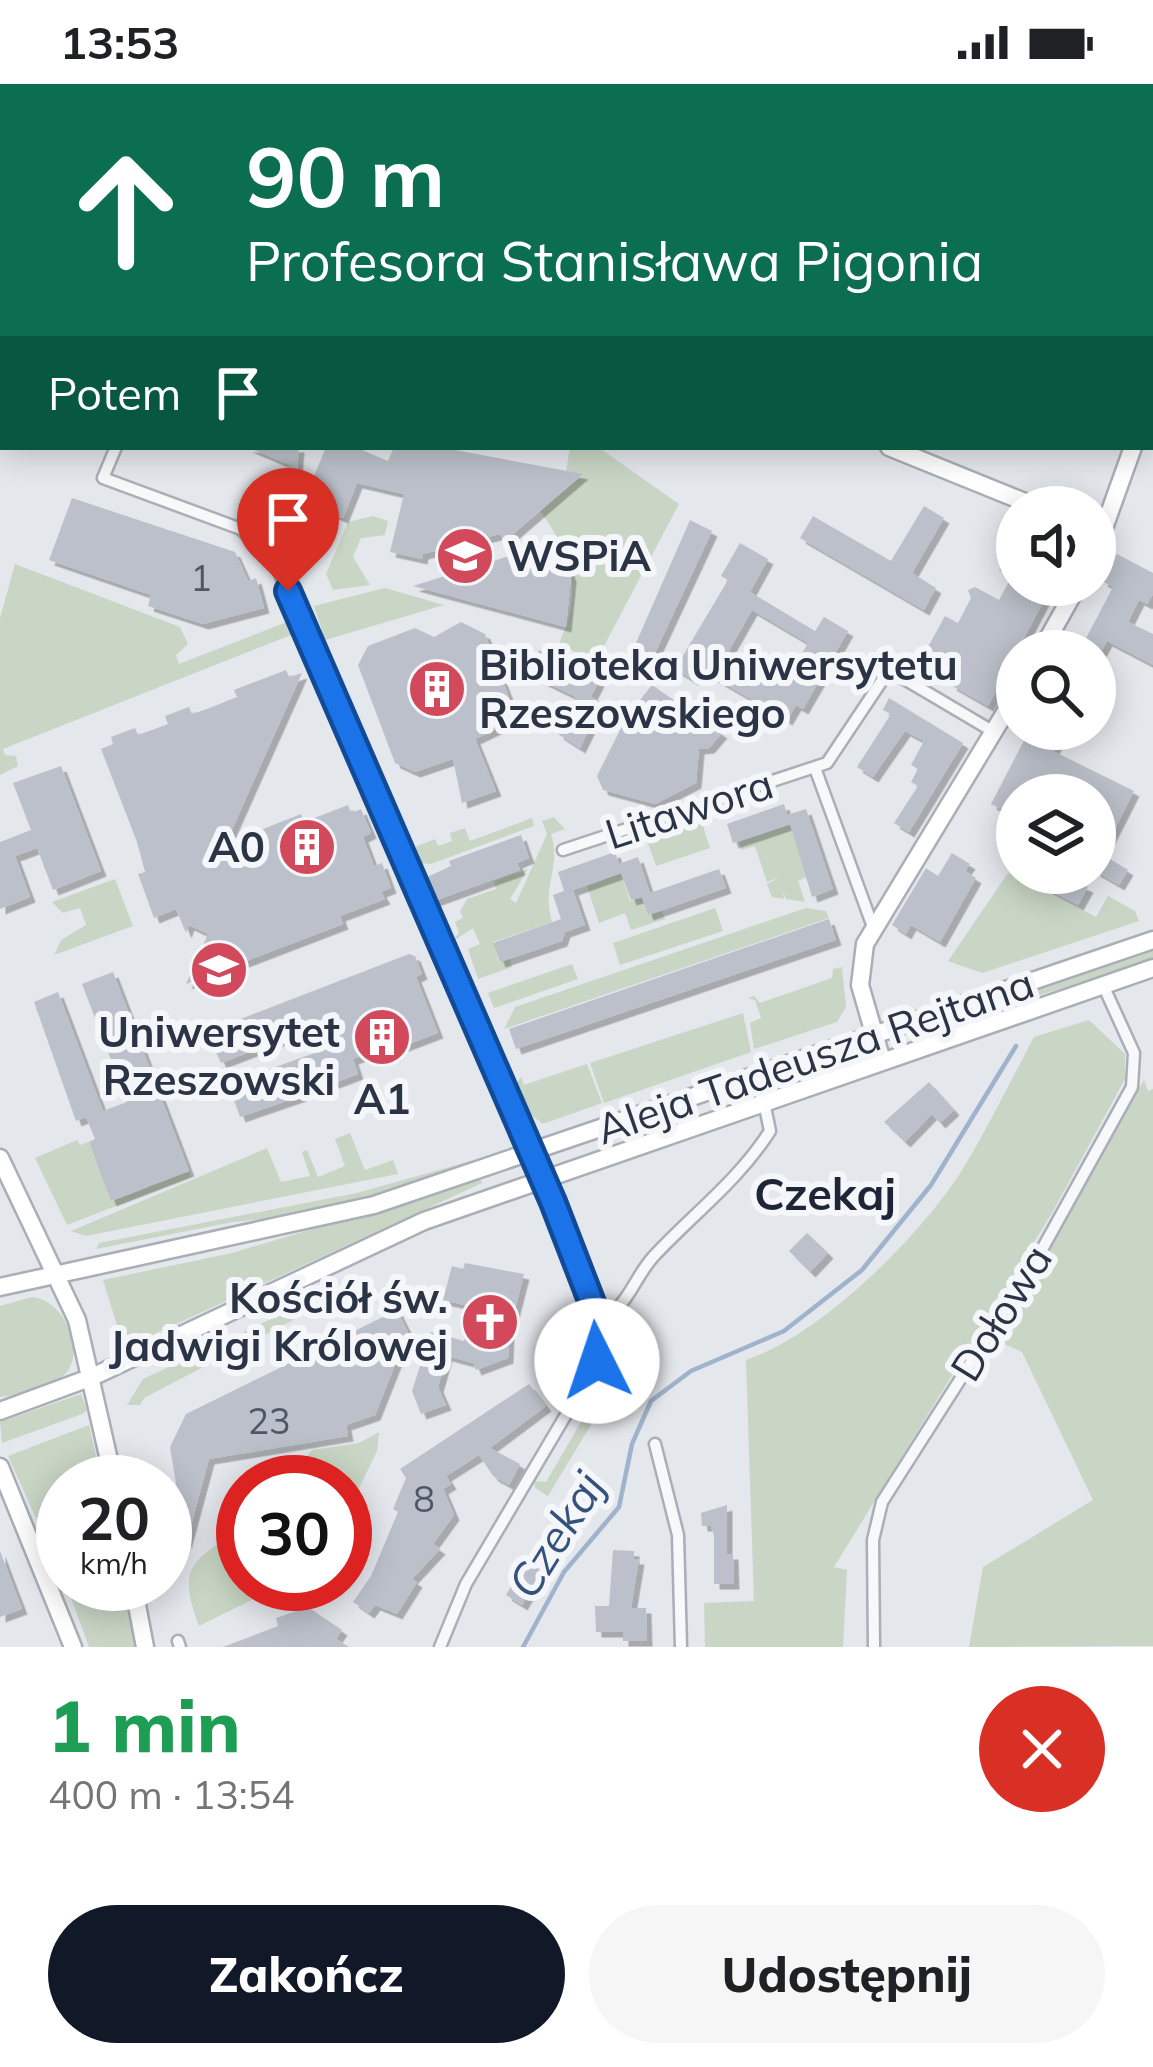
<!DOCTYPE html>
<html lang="pl">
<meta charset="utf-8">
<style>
:root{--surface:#fff;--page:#f6f6f6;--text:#202124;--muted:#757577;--accent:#111827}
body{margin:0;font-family:Mulish,sans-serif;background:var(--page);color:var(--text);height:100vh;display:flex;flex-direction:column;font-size:45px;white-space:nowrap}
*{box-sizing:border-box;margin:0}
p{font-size:39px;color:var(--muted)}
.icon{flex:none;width:66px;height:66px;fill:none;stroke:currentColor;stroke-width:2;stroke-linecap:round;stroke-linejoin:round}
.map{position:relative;height:1563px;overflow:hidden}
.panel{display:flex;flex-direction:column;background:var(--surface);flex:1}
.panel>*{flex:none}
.guide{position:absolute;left:0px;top:0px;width:1155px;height:366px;box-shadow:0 6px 30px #0003;background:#0b6e4f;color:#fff;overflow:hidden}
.fabs{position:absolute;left:996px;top:402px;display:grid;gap:24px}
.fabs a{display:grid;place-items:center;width:120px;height:120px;border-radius:50%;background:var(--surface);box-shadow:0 6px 30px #0003;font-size:60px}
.speed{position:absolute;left:36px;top:1371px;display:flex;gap:24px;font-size:60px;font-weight:700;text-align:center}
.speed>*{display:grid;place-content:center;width:156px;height:156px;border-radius:50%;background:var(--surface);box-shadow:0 6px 30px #0003;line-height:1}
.speed small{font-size:30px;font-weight:400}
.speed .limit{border:18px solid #d22;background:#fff;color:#111}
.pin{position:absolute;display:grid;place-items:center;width:102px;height:102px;color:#fff;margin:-123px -51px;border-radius:50% 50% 50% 0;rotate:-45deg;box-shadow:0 0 12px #0007}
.pin .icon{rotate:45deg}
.me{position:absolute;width:132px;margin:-66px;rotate:356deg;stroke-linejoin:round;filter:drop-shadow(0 0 9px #0008)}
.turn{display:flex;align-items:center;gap:42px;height:252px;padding:0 48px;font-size:54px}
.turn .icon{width:156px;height:156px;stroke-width:2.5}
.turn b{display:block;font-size:84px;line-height:102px}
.then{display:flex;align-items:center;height:114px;padding:0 48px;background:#0003;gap:24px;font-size:45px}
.round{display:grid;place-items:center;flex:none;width:126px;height:126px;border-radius:63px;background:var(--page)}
.summary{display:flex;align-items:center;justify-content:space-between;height:204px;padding:0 48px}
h1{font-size:72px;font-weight:800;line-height:90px;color:#1e9e55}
.cta{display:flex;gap:24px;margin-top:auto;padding:24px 48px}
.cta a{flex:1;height:138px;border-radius:72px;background:var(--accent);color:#fff;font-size:48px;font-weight:800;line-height:138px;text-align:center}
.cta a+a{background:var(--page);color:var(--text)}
.status{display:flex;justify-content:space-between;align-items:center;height:84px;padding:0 60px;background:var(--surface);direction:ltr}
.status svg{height:33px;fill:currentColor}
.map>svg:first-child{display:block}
</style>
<div class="status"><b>13:53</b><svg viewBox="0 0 49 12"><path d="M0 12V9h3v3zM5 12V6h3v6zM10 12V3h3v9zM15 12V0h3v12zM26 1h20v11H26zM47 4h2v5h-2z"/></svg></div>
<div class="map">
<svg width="1153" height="1563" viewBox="0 0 1153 1563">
<defs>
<filter id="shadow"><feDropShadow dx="5.5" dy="5.5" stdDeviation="0" flood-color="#0004"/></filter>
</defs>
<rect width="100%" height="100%" fill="#e4e7ec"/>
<path fill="#c9d6c5" d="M570 363H598L679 420 595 579 559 559C584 506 572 471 540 427L582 391 566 387Z
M373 432 388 437 385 451 361 454 353 473 370 501 333 506 326 490 348 438Z
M15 480 180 543 188 560 176 571 179 580 287 538 296 549 3 665 5 671 16 672 18 682 0 691V534Z
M385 504 444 521 325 556 314 522Z
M554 733 565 745 551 750C562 783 541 800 552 838L493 858 499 878 510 875 512 883 478 895 468 865 480 860 473 844 450 859 459 849 455 838 463 834 460 827 467 815 496 805 494 797 528 785 510 815 516 819 547 750 542 737Z
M532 734 534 742 431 780 417 779 412 772 417 762 435 755 438 762 452 757 450 749 465 744 470 757Z
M702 739 710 764 656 782 647 756Z
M790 741 808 792 798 797 805 818 786 815 783 808 784 815 772 813 767 800 779 794 767 798 755 762 742 766 739 758Z
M621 789 630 817 642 813 648 831 662 827 665 835 631 846 625 829 599 839 587 802Z
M1008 789 1096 833 1108 812 1135 827 1139 837 982 889 948 877Z
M115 795 133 842 54 871 61 856 86 841 80 824 63 829 52 818Z
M715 824 723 847 620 881 613 859Z
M806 824 826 827 829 834 504 945 515 923Z
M1153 864V876L915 950 914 946Z
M572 880 578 895 494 924 488 909Z
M842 883 846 923 837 938 754 965 750 939 761 934 755 916 748 914 754 912 760 919 832 894 833 885Z
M743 929 751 968 604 1019 590 979Z
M1089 936 1125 970V995L1052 1129 834 1483 847 1486 843 1563H705L704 1519 754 1517 746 1276C821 1251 922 1151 964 1083 989 1041 1011 996 1034 953Z
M587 980 602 1019 543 1040 521 1023 513 1004 521 993 524 1001Z
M1144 996 1148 1007 1153 1005V1562L969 1563 983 1483 1093 1416 1022 1268 998 1257 1027 1215 1036 1190Z
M350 1049 365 1086 393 1076 398 1090 86 1152 71 1147 267 1064 281 1098 310 1092 302 1068 307 1066 318 1093 345 1082 335 1055Z
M122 1052 159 1098 189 1087 191 1093 67 1141 35 1074 77 1056 80 1061 89 1058 112 1117 142 1106Z
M474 1076 475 1081 303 1131 233 1138 96 1165 99 1159 357 1109Z
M480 1095 482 1099 124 1264 103 1196 232 1169Z
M32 1213C62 1215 88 1265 65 1290 52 1304 19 1311 0 1313V1222Z
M297 1223V1234L144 1314 140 1321H127L143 1295Z
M603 1289 598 1329 548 1412 535 1404 534 1397 546 1398 591 1321 585 1311Z
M81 1310 87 1326 82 1330 2 1359 0 1338Z
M89 1341 102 1398H63V1494L8 1372Z
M379 1348 377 1367 345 1433V1398H285L312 1366 359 1359Z
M243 1442V1500H284L199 1542C175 1478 195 1478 243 1442Z
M66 1500H124L137 1563H89Z"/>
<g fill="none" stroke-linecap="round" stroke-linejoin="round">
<path stroke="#9fb4cc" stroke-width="4.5" d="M523 1563 564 1488 619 1423 632 1360 651 1317 691 1287 784 1247 862 1186 931 1101 1016 962"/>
</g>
<path fill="#bbc0ca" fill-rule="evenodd" filter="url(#shadow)" d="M247 363H299L296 399 282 393 291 417 269 426 258 394 292 382Z
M326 363H355L388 377 394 363H439L583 390 504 458 500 450 423 470 422 475 390 468 404 410 357 399 343 434 330 429 335 415 309 404Z
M72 414 235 468 248 497 256 494 264 524 203 540 148 522 151 511 49 476Z
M924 422 944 434 912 489 936 504 924 526 800 454 813 432 891 477Z
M690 436 712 447 654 571 636 559Z
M560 456 571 493 566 543 413 502Z
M740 459 768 475 750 508 815 547 824 533 848 547 803 625 796 621 787 636 699 585 693 596 675 585 728 496 721 492ZM752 526 808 559 783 602 727 570Z
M1117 470 1153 489V510L1147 520 1139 516 1128 538 1153 550V581L1107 557 1101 568 1083 560 1113 503 1102 497Z
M1004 476 1017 483V501H1052L988 622 951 601 956 591 923 572 945 532 958 539 971 514 968 506 975 503 999 516 1012 492 999 486Z
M461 538 485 550 517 635 475 655 496 707 462 719 453 675 415 688 395 679 358 581 368 562 415 544 434 553Z
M539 566 599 597 591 613 602 619 580 664 558 650 576 613 541 596V582L533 578Z
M286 586 289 593 302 589 225 761 244 769 253 749 301 730 304 738 348 721 351 729 361 725 371 749 363 753 374 782 382 779 391 804 381 808 385 815 340 832 343 840 186 900 208 850 189 841 186 849 176 825 154 834 138 790 145 788 137 758 101 665 113 660 111 653 135 644 138 651 168 640 165 632 189 623 192 630 207 625 237 613 234 606Z
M652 601 722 649 709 664 699 665 696 699 655 720 603 706 597 692 627 632Z
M889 614 963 659 909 748 894 739 918 702 911 698 918 685 911 681 924 657 905 647 873 693 857 683 891 630 883 626Z
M1030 645H1064L1053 667 1134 707 1102 770 1128 786 1119 801 1095 787V747L1107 723 1095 717V711L1073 706 1070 711H1017V733L991 720Z
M61 682 101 787 53 806 37 764 15 772 30 813 0 825V758L31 746 13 699Z
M784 720 787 731 806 725 833 805 812 813 790 740 733 759 727 740Z
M521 751 529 774 517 779 520 786 434 817 431 812 423 795 451 782 449 777Z
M615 768 619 780 638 773 650 809 719 785 726 804 648 831 642 813 631 816 621 789 573 806 585 841 565 848 562 857 500 878 493 859 561 835 553 811 564 807 558 788Z
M952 769 970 780 965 787 976 794 940 858 911 841 906 850 892 841 926 784 938 792Z
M1050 789 1088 803 1078 821 1043 803Z
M829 835 836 856 516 965 509 945Z
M409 870 415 872 422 890 416 893 438 949 377 972 375 967 353 975 358 990 334 999 326 994 298 1004 301 1012 240 1033 229 1002 234 998 331 963 322 940 221 979 207 948Z
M113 888 189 1087 111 1117 89 1058 95 1055 86 1033 76 1037 34 918 58 908 103 1027 127 1018 82 900Z
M929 998 954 1026 940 1039 932 1030 905 1058 884 1038Z
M807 1149 828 1169 810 1188 789 1167Z
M465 1179 524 1190 509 1249 508 1274 476 1286 473 1279 447 1272 438 1303 446 1321 421 1330 412 1307 431 1248 464 1257 473 1223 443 1216 452 1182 463 1185Z
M397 1226 408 1248 375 1331 346 1341 348 1352 209 1375 186 1460 170 1363 186 1330Z
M529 1300 546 1322 490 1364 520 1380 509 1401 493 1392 479 1371 446 1392 451 1400 443 1405 454 1431 433 1460 440 1465 412 1495 417 1498 397 1530 375 1521 369 1529 353 1518 371 1492 398 1428 393 1425 406 1394 400 1385Z
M727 1421V1470H733L734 1500H714V1452L711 1442H702L701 1429Z
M613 1466 634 1467V1475H639L631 1524H646L647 1557H623V1548H596L595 1522H609Z
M0 1467 22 1525 0 1533Z
M526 1477 542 1487 522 1521 506 1511Z
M308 1523 342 1546 336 1555 349 1563H223L278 1542 276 1534Z"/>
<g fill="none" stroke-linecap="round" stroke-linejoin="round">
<defs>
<path id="street" d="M358 0 365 3
M260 3 261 0
M116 363 103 394 241 445 276 481 553 1118 601 1244 593 1285 466 1500 440 1563
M815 684 873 843
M563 766 827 679 889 586 994 648
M599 1237C630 1221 632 1197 653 1173 693 1130 738 1097 770 1047L764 1018
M655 1360 678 1451 681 1563
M178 1557 180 1563
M874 1563 873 1456 882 1418 1035 1178 1132 1003 1134 969 1103 901"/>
<path id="secondary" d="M410 0 414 3
M1152 297 1153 293
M889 363 1037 423
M1095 469 1133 363
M1041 567 1078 501
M882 977 860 901 865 860 1017 609
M0 1074 77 1236 114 1398
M0 1203 374 1121 1153 856
M0 1327 92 1293 424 1137 1153 884
M0 1383 73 1563
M133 1500 145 1563"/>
</defs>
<use href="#street" stroke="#a9aeb7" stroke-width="15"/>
<use href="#secondary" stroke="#a9aeb7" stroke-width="21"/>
<use href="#street" stroke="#f7f8fa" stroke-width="10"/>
<use href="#secondary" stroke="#fff" stroke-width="16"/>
</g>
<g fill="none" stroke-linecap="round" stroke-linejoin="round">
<defs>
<path id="route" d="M288 507 553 1118 599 1237 597 1277"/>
</defs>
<use href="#route" stroke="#114b97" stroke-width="30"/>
<use href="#route" stroke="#1a73e8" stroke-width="21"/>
</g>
<defs>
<symbol id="university-disc" viewBox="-11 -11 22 22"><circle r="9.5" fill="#d1495b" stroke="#f4f6f9"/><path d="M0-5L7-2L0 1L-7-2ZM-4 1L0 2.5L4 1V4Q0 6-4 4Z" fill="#fff"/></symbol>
<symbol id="building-disc" viewBox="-11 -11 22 22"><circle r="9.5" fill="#d1495b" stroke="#f4f6f9"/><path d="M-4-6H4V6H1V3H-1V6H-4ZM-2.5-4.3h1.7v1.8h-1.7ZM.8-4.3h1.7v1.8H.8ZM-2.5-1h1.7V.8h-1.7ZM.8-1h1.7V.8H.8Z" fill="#fff"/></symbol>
<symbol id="church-disc" viewBox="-11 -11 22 22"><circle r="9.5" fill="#d1495b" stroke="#f4f6f9"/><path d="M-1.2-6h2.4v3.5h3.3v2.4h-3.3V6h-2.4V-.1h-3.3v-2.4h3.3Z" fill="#fff"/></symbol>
</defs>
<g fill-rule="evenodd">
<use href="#university-disc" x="432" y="439" width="66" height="66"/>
<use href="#building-disc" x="404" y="572" width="66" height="66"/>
<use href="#building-disc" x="274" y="730" width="66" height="66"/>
<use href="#university-disc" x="186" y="853" width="66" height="66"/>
<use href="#building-disc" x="349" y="920" width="66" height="66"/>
<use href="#church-disc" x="457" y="1205" width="66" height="66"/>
</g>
<g text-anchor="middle" stroke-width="12" stroke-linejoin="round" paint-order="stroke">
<g font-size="36" fill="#4f5766">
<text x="201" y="507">1</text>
<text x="269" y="1350">23</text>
<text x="424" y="1428">8</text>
</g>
<g font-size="42" font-weight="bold" fill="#2b3445" stroke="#f4f6f9" text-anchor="start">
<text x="507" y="487">WSPiA</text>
<text x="479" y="596">Biblioteka Uniwersytetu<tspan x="479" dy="48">Rzeszowskiego</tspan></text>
<text x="265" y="778" text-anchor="end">A0</text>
<text x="219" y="963" text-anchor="middle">Uniwersytet<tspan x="219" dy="48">Rzeszowski</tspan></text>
<text x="382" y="1030" text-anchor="middle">A1</text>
<text x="448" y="1229" text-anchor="end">Kościół św.<tspan x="448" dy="48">Jadwigi Królowej</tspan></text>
</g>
<g font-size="42" fill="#2b3445" stroke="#f4f6f9">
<text transform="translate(689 725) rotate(-18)" y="15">Litawora</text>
<text transform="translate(815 972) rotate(-19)" y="15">Aleja Tadeusza Rejtana</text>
<text transform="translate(1001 1229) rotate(-58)" y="15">Dołowa</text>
</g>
<g font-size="45" font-weight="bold" fill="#1d2536" stroke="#f4f6f9">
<text x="825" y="1126">Czekaj</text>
</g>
<g font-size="45" font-style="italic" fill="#34527a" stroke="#f4f6f9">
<text transform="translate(556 1451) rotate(-58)" y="16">Czekaj</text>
</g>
</g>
</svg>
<div class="fabs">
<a><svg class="icon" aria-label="sound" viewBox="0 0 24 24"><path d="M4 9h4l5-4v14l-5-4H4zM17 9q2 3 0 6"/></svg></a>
<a><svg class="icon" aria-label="search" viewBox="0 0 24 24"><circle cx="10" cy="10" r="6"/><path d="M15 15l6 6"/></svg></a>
<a><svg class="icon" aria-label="layers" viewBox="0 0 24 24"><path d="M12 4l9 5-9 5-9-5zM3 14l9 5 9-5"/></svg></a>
</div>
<div class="speed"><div>20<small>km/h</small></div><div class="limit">30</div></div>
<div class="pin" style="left:288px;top:507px;background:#d93025"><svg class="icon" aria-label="arrive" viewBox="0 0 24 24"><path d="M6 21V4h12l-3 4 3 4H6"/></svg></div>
<svg class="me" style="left:597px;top:1277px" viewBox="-20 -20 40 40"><circle r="19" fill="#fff"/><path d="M0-13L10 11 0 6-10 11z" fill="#1a73e8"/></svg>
<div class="guide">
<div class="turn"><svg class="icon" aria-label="ahead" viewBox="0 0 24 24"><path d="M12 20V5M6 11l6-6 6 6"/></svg><div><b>90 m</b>Profesora Stanisława Pigonia</div></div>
<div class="then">Potem<svg class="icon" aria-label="arrive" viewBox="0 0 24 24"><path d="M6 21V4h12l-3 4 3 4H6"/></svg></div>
</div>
</div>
<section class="panel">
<div class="summary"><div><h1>1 min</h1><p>400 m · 13:54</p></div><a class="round" style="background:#d93025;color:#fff"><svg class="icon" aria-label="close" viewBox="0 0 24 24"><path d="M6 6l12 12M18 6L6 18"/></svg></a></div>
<div class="cta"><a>Zakończ</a><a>Udostępnij</a></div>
</section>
